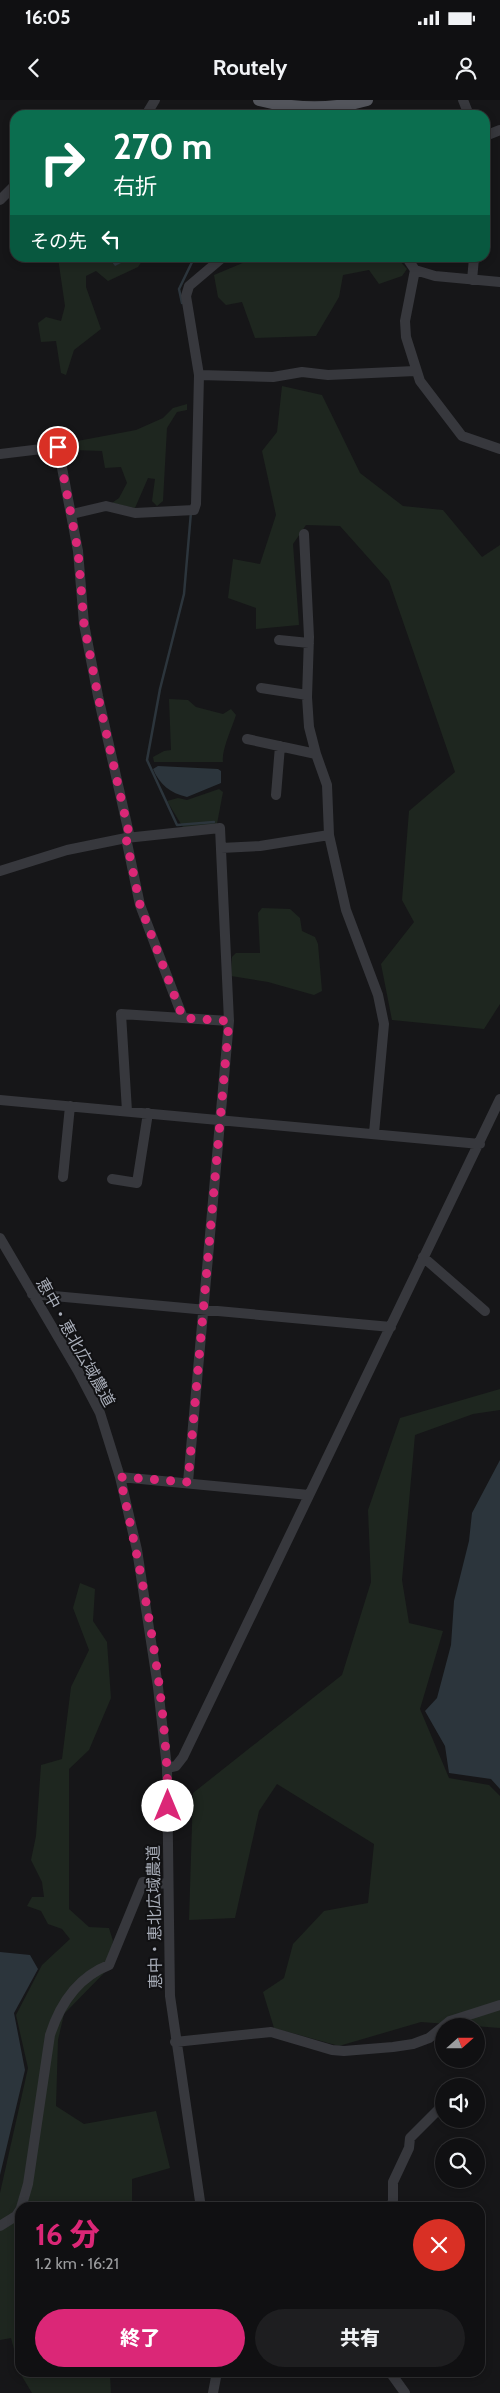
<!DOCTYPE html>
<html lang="ja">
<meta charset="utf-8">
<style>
:root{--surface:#101012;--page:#1e1e20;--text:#f1f3f6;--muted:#9c9d9f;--line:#303032;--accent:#db2777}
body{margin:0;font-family:Cabin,"Noto Sans JP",sans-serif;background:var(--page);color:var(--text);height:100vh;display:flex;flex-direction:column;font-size:19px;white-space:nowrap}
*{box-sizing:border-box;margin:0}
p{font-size:16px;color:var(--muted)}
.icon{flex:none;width:28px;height:28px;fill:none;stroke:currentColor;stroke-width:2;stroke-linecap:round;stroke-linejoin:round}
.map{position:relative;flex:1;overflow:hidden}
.side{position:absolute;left:15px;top:2102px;width:470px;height:175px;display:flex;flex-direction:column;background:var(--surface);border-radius:15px;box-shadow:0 2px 8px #0003,0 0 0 1px var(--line)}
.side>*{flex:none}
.hud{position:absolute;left:10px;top:10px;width:480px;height:152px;border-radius:15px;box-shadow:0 2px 8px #0003,0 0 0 1px var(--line);background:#0b6e4f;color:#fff;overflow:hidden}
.needle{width:32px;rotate:69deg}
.tools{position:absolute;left:435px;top:1918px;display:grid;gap:10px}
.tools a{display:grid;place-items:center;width:50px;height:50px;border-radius:50%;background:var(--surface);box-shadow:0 2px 8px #0003,0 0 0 1px var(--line);font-size:25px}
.pin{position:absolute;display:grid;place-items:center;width:42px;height:42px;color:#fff;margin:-21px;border:2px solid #fff;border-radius:50%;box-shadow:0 1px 5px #0007}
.me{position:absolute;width:55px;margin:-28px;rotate:0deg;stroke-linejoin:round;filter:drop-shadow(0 0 4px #0008)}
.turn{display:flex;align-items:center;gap:18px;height:105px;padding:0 20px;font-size:22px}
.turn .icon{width:65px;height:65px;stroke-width:2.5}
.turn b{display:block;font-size:35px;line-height:42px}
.then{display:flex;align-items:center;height:48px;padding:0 20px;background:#0003;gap:10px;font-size:19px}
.round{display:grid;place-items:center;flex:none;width:52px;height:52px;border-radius:26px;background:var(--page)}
.overview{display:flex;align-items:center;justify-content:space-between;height:85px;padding:0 20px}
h1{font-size:30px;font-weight:800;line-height:38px;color:var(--accent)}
.cta{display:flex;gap:10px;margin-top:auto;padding:10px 20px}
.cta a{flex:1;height:58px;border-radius:30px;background:var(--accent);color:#fff;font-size:20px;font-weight:800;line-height:58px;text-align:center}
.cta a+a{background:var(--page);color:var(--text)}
.status{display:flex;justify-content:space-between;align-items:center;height:35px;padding:0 25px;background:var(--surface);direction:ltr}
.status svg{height:14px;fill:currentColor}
header{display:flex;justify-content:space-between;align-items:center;height:65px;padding:0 20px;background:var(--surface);font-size:22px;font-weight:800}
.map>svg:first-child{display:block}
</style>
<div class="status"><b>16:05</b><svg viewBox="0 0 49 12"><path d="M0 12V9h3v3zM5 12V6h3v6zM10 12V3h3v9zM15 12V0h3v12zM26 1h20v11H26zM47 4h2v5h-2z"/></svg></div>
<header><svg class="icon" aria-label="back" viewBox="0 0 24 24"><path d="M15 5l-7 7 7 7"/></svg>Routely<svg class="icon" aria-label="person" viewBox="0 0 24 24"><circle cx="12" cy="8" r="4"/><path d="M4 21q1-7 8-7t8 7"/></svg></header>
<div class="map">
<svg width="500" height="2293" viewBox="0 0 500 2293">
<rect width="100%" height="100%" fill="#161618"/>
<path fill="#1e261f" d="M58 158H144L138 167 108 181 96 171 86 176V187L101 229 74 250 66 275 61 273 56 241 41 242 38 223 46 217 61 221 65 206Z
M246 158H397L407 169 402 176 379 184 369 170 343 175 339 197 316 236 255 238 242 202 226 205 218 197 214 175 245 162Z
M282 286 322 295 360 373 403 406 443 410 482 457 500 445V904L484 929 392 920 381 864 414 822 402 800 409 711 455 672 389 481 340 426 306 425 293 444 299 525 256 529V508L228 498 233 459 260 464 276 415 262 351 277 332Z
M187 304V310L177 312 167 328 163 401 157 406 152 401 155 379 148 378 135 408 112 403 119 398 127 383 121 367 105 368 102 351 74 350 72 342 136 330 163 318 173 308Z
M169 599 188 600 196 607 223 614 231 609 236 615C232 628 221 651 223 662H154L153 657 164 651 171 650Z
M219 689 223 692 217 724 184 729 167 701 178 698 187 700Z
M262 808 290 809 300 818 302 831 315 837 318 844 322 891 314 895 268 882 231 876 232 857 236 853H260L258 813Z
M500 1289V1310L473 1314 415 1335 402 1480 409 1523 443 1531 420 1609 449 1678 489 1685 500 1696V1928L421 1922 339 1946 274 1928 263 1892 284 1878 293 1844 324 1811 368 1803 374 1744 277 1684 259 1711 235 1818 189 1820 193 1693 342 1575 371 1482 368 1410 400 1318Z
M80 1483 95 1489 93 1521 107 1542 111 1598 89 1650 69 1669V1809L89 1827 109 1828 113 1841 106 1871 64 1914 58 1940 56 2006 84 2024 156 2011 170 2068 132 2079V2107L20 2108V2271L11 2238 0 2240V2093L28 1968 16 1915 42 1865 70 1839 62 1829 48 1824 41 1811 27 1806 32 1797H44L42 1782 31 1760 36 1736 41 1665 62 1659 71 1587 89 1550 73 1508Z
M20 2273H113L110 2275 111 2293H32Z"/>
<path fill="#2c353c" d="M109 158H124L125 161 115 166Z
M158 666 218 669 221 671V683L187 697C170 693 160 685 153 669Z
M500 1360V1689L491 1679 449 1673 445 1646 425 1611 437 1598 451 1545 454 1501 469 1441 472 1413Z
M0 1852 30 1855 38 1869 14 1913 25 1970 0 2075Z"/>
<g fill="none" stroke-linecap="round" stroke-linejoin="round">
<path stroke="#2c353c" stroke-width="2.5" d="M313 14V15
M182 203 179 189 194 158
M191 412 184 494 160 589 147 660 177 725 214 722"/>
<path stroke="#37383d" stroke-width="10" d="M463 0 469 15
M146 15 155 0
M485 36 500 30
M0 100 15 85
M407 158 415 170 405 221 406 237 420 281 462 336 500 349
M415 170 435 176 500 182
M472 180 474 158
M199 275 273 277 302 272 328 275 415 271
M0 354 58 347 78 451 84 524 98 596 130 738
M72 414 106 406 135 413 194 410 196 404 199 275 186 196 189 186 222 158
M304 434 309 537 307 597 309 627 316 654
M279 540 309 543
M261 588 307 595
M247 639 316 654 327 685 329 735
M276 695 280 646
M126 738 140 805 183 918
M221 748 260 746 329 735 346 810 378 895 384 924 374 1033
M0 771 67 750 126 738 220 728 229 921 188 1382
M0 1000 480 1044
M127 1011 121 914 229 921
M63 1077 70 1006
M112 1079 137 1083 148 1013
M0 1138 78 1271 100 1313 120 1377 137 1450 158 1587 167 1668 170 1896 201 2108
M423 1157 485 1211
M32 1194 391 1227
M120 1377 309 1395
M167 1668 176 1666 183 1657 500 999
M175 1942 271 1932 332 1950 344 1951 393 1947 413 1944 429 1938 450 1921 500 1905
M462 1986 464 1984
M21 2108 28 2084 50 1935C60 1904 78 1877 109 1865L143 1782 168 1784
M391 2108 393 2100V2082L409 2048 410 2038 444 2004
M0 2126 16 2116 20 2110
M390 2272 405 2293
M213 2293 217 2272"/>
<path stroke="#53555c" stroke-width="12" d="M259 0C294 9 332 10 367 0"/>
</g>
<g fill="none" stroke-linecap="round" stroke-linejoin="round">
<path stroke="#db2777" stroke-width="9" stroke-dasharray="0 16.2" d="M58 347 78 451 84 524 98 596 130 738H126L140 805 183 918 229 921 188 1382 120 1377C144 1485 167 1595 168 1706"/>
</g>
<g text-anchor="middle" stroke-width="4" stroke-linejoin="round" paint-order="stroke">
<g font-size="16" fill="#a8adb8" stroke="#111113">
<text transform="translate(76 1242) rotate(61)" y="6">恵中・恵北広域農道</text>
<text transform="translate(154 1817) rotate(-91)" y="6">恵中・恵北広域農道</text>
</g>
</g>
</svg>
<div class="tools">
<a><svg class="needle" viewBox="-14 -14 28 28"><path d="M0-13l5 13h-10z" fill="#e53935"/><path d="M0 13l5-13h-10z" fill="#9c9d9f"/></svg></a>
<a><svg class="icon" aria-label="sound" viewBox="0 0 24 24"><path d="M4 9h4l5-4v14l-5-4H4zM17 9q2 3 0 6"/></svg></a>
<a><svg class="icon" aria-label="search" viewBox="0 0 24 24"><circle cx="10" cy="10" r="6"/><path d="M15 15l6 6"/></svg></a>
</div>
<div class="pin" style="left:58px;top:347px;background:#d93025"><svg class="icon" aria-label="arrive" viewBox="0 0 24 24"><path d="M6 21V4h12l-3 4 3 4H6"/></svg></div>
<svg class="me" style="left:168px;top:1706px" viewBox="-20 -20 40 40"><circle r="19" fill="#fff"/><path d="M0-13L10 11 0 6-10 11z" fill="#db2777"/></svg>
<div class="hud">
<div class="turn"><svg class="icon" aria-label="right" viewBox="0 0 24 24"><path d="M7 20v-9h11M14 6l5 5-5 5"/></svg><div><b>270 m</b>右折</div></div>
<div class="then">その先<svg class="icon" aria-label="left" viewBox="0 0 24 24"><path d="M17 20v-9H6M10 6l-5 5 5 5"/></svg></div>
</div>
<section class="side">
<div class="overview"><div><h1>16 分</h1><p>1.2 km · 16:21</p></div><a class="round" style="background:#d93025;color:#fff"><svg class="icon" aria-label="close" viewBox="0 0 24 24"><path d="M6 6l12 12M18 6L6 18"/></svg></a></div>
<div class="cta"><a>終了</a><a>共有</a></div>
</section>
</div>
